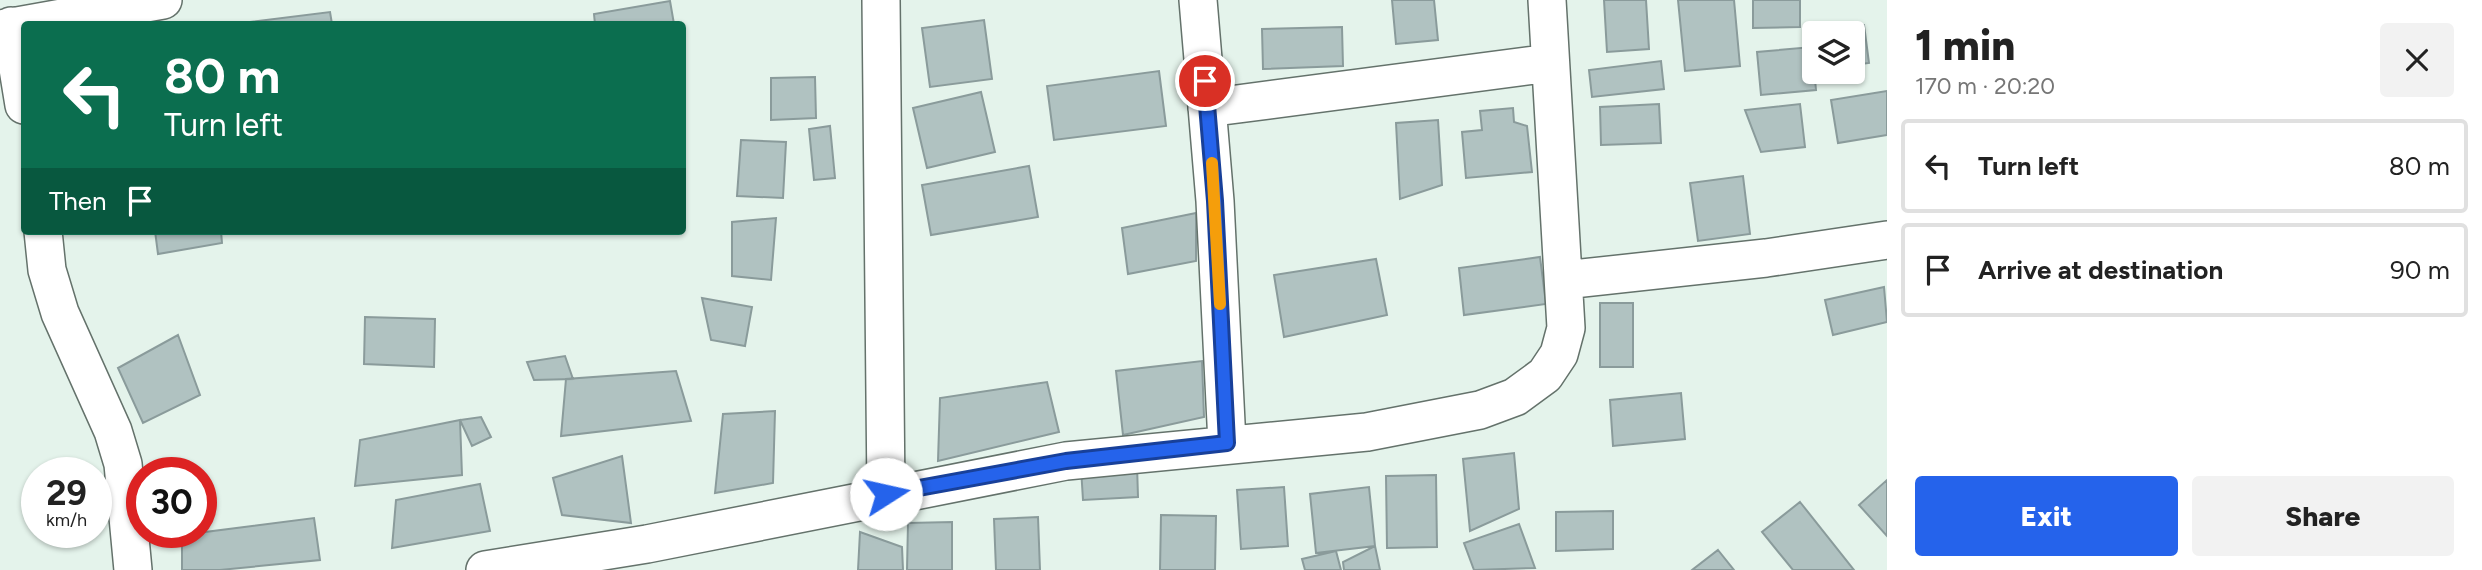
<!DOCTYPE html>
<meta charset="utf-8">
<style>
:root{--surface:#fff;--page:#f2f2f2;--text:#222;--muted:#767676;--line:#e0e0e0;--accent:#2563eb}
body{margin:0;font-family:Figtree,sans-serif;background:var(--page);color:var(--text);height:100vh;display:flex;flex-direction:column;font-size:26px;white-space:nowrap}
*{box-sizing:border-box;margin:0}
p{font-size:23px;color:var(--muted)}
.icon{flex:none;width:38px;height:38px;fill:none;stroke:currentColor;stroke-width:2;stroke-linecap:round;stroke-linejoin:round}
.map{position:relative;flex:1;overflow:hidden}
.details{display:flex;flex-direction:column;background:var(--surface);width:595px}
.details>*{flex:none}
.guide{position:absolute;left:21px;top:21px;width:665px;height:214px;border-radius:7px;box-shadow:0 2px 5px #0004;background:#0b6e4f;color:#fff;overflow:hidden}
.tools{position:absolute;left:1802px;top:21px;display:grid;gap:14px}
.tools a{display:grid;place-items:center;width:63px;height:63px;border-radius:7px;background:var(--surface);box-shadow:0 2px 5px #0004;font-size:35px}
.speed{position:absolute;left:21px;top:457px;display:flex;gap:14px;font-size:35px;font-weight:700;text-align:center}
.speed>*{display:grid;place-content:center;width:91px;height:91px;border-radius:50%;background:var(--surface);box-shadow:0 2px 5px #0004;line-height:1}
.speed small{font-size:18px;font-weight:400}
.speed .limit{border:10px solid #d22;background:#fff;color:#111}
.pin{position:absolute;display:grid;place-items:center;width:60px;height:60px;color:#fff;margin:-30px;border:4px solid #fff;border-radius:50%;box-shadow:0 2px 7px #0007}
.me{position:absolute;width:77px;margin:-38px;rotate:80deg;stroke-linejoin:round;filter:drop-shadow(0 0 5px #0008)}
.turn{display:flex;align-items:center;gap:24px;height:147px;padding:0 28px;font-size:32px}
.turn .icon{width:91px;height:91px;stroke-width:2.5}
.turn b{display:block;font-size:49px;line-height:60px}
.then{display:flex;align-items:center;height:66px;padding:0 28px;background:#0003;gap:14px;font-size:26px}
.round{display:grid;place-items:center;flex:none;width:74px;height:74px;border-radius:7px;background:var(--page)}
.summary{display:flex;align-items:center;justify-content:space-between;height:119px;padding:0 28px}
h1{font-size:42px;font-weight:800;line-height:52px}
.button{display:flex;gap:14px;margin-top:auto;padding:14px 28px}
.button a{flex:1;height:80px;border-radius:7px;background:var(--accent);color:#fff;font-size:28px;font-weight:800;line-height:80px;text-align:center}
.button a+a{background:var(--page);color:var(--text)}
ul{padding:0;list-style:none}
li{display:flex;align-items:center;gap:21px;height:94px;margin:0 14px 10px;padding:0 14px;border:4px solid var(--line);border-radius:7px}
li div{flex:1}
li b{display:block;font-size:26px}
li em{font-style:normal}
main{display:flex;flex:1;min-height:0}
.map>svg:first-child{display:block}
</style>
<main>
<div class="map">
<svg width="1887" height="570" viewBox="0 0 1887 570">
<rect width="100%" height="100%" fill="#e4f3eb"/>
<path fill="#b0c2c1" stroke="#8a9b9b" stroke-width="2" d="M1392 0H1434L1438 40 1396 44Z
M1604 0H1646L1649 49 1607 52Z
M1678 0H1734L1740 66 1685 71Z
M1753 0H1800V27L1753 28Z
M670 1 674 24H595L594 14Z
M330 12 332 24H234Z
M984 20 992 79 930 87 922 28Z
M1864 25 1869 63 1853 65V33H1818V31Z
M1342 27 1343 66 1263 69 1262 29Z
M1812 47 1816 90 1761 95 1757 52Z
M1661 61 1664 89 1592 97 1589 70Z
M1159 71 1166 126 1054 140 1047 86Z
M815 77 816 118 771 120V78Z
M1887 91V135L1838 143 1831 100Z
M981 92 995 152 927 168 913 108Z
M1659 104 1661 143 1601 145 1600 107Z
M1800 104 1805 147 1761 152 1745 110Z
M1513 108 1514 122 1527 126 1532 172 1466 178 1462 132 1482 130 1480 111Z
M1438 120 1442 185 1400 199 1396 123Z
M830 126 835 178 814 180 809 129Z
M741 140 786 142 783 198 737 196Z
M1029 166 1038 217 931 235 922 185Z
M1743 176 1750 234 1698 241 1690 183Z
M1196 213V261L1128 274 1122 228Z
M776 218 771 280 732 276V222Z
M155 231H221L222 243 158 254Z
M1540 257 1546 304 1464 315 1459 268Z
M1376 259 1387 315 1284 337 1274 275Z
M1884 287 1887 322 1833 335 1825 300Z
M702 298 752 307 745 346 711 340Z
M1600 303H1633V367H1600Z
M365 317 435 319 434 367 364 364Z
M178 335 200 395 143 423 118 368Z
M565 356 573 379 534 380 527 362Z
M1202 361 1204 417 1123 435 1116 371Z
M676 371 691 421 561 436 566 379Z
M1047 382 1059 432 938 461 940 398Z
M1681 393 1685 439 1613 446 1610 400Z
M775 411 773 483 715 493 723 414Z
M481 417 491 437 472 446 460 420Z
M460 420 462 475 355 486 360 440Z
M1514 453 1519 509 1470 531 1463 459Z
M622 456 631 523 562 515 553 478Z
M1137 465 1138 497 1083 500 1081 468Z
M1436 475 1437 547 1387 548 1386 476Z
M1887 480V536L1859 505Z
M480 484 490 531 392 548 396 500Z
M1284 487 1288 546 1241 549 1237 490Z
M1369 487 1375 546 1316 553 1310 494Z
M1800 502 1854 570H1793L1762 532Z
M1613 511V549L1556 551V512Z
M1161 515 1216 516 1215 570H1160Z
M1038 517 1040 570H996L994 519Z
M314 518 320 560 220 570H182V535Z
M952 522V570H907L908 523Z
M1519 524 1535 568 1474 570 1464 543Z
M860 532 902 547 903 570H858Z
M1375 546 1380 570H1344L1343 562Z
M1718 550 1734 570H1692Z
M1336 551 1341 570H1305L1302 559Z"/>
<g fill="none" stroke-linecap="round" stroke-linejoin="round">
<defs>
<path id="minor" d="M881 0 886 494
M1198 0 1215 201 1227 443
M11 26 24 105
M0 29 163 0
M1207 108 1550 63
M43 231 47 270 60 313 113 431 123 464 133 570
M1564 280 1766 258 1887 240
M485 570 647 544 1066 461 1367 432 1480 410 1515 397 1545 375 1559 354 1566 328 1547 0"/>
</defs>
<use href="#minor" stroke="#64726b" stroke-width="40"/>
<use href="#minor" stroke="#fff" stroke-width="37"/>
</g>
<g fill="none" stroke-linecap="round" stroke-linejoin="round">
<defs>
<path id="route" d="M886 494 1066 461 1227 443 1215 201 1205 81"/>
</defs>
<use href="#route" stroke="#184099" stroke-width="18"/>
<use href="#route" stroke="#2563eb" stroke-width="12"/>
<path stroke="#f59e0b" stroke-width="12" d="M1212 163 1220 304"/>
</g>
</svg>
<div class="tools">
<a><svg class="icon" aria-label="layers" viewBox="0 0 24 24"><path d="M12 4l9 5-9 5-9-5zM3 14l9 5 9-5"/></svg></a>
</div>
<div class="speed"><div>29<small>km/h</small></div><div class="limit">30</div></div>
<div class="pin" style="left:1205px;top:81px;background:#d93025"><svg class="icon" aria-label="arrive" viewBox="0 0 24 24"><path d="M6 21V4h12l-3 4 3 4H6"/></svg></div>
<svg class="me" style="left:886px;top:494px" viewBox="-20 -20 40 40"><circle r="19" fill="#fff"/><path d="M0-13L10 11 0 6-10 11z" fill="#2563eb"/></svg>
<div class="guide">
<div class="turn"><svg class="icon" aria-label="left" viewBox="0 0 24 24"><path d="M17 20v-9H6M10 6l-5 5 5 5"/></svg><div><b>80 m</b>Turn left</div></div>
<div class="then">Then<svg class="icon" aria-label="arrive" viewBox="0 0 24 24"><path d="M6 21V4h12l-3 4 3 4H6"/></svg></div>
</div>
</div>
<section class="details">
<div class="summary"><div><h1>1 min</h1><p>170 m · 20:20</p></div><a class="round"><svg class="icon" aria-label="close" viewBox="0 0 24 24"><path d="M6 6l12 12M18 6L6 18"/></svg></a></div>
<ul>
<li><svg class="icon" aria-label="left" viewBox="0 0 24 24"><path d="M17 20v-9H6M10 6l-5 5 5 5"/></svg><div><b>Turn left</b></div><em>80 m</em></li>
<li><svg class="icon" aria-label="arrive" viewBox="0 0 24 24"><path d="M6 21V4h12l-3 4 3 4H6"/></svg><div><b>Arrive at destination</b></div><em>90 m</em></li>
</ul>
<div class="button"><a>Exit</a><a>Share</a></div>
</section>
</main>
